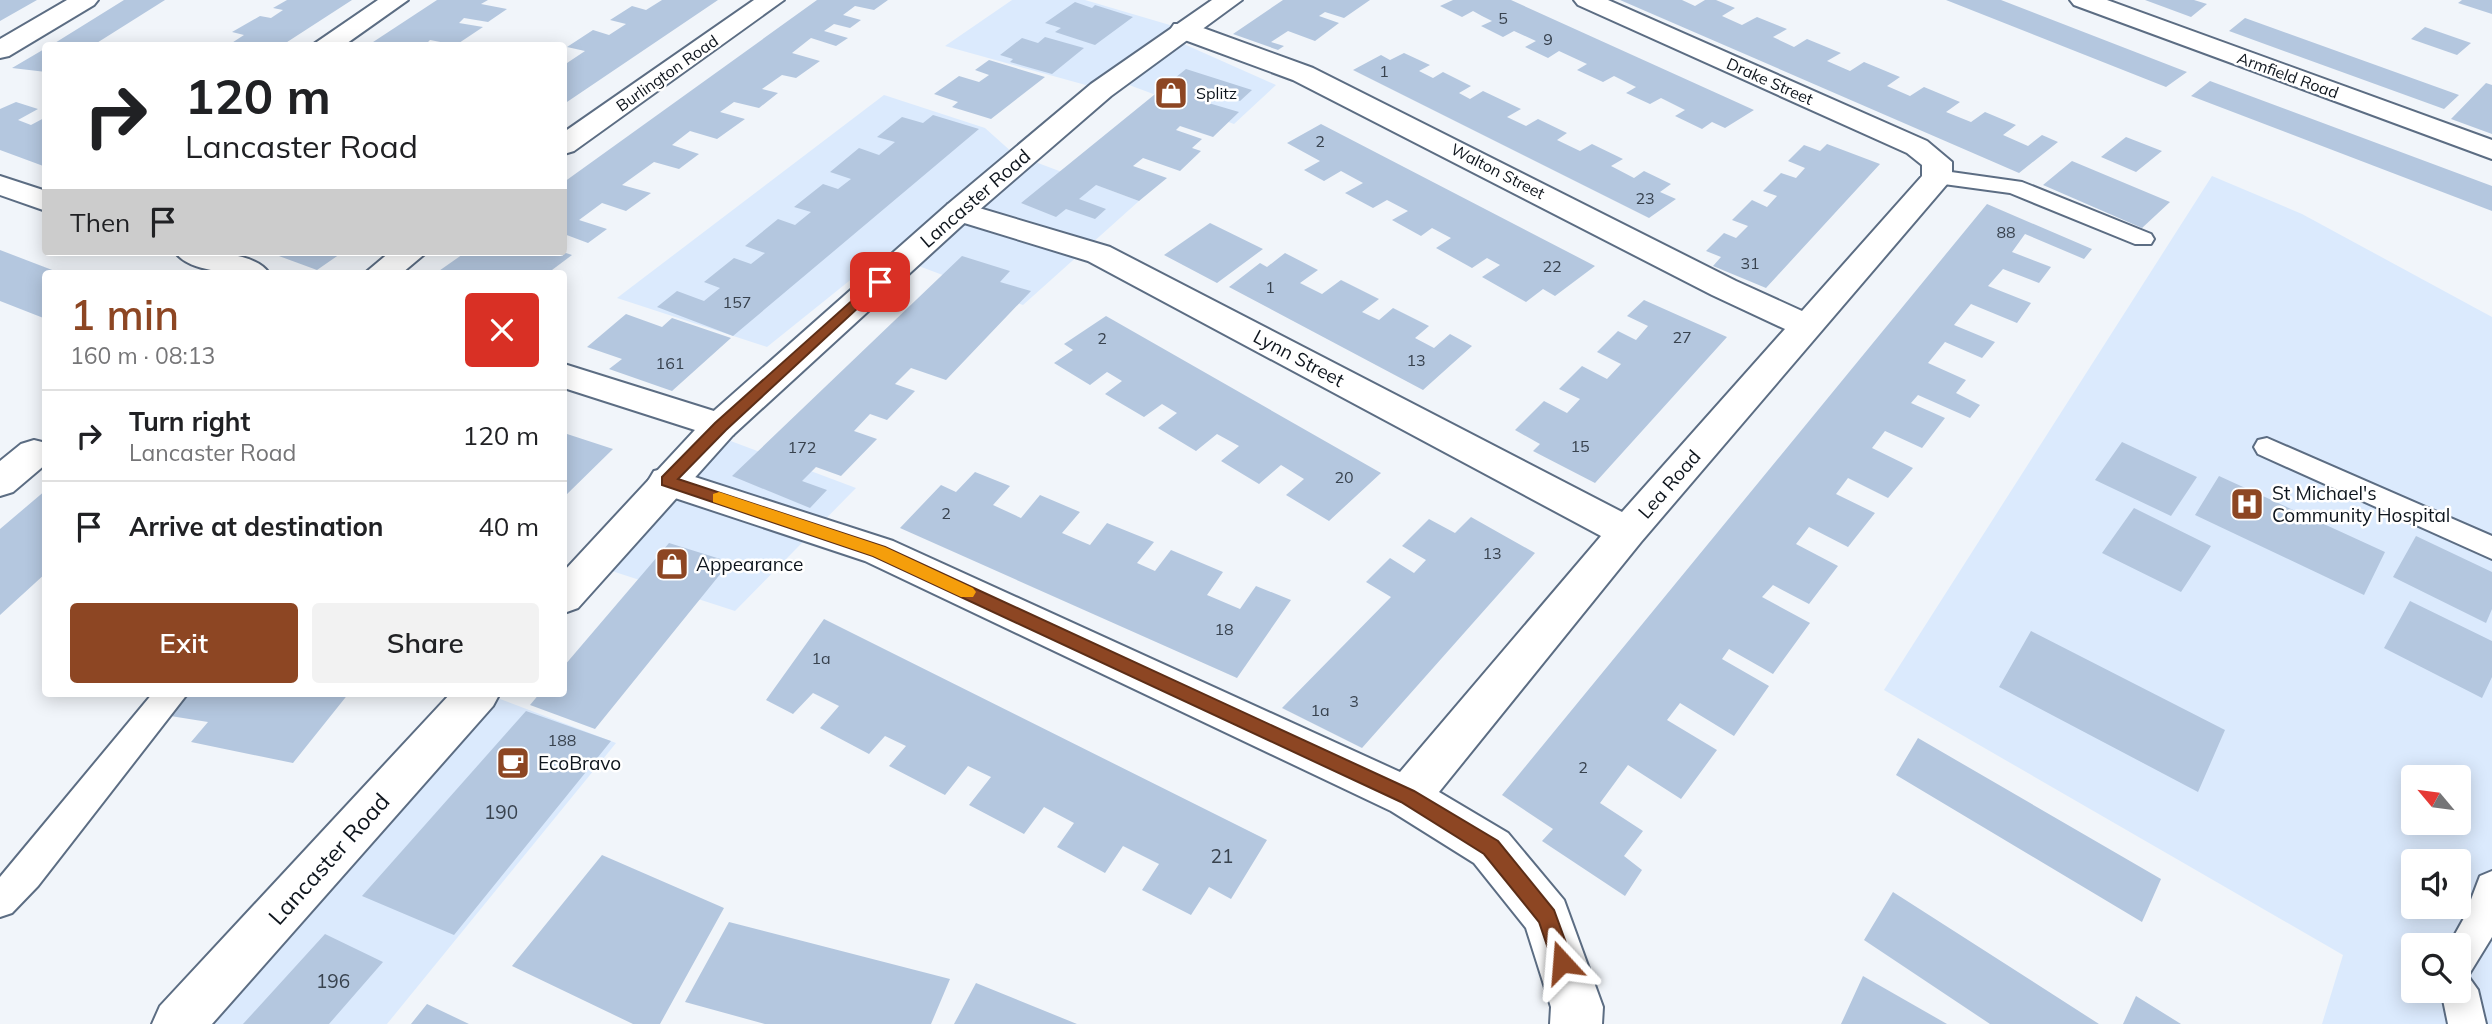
<!DOCTYPE html>
<meta charset="utf-8">
<style>
:root{--surface:#fff;--page:#f2f2f2;--text:#202124;--muted:#757577;--line:#e0e0e0;--accent:#8d4623}
body{margin:0;font-family:Mulish,sans-serif;background:var(--page);color:var(--text);height:100vh;display:flex;flex-direction:column;font-size:26px;white-space:nowrap}
*{box-sizing:border-box;margin:0}
p{font-size:23px;color:var(--muted)}
.icon{flex:none;width:38px;height:38px;fill:none;stroke:currentColor;stroke-width:2;stroke-linecap:round;stroke-linejoin:round}
.map{position:relative;flex:1;overflow:hidden}
.panel{position:absolute;left:42px;top:270px;width:525px;height:427px;display:flex;flex-direction:column;background:var(--surface);border-radius:7px;box-shadow:0 4px 18px #0003}
.panel>*{flex:none}
.guide{position:absolute;left:42px;top:42px;width:525px;height:214px;border-radius:7px;box-shadow:0 4px 18px #0003;background:#fff;color:var(--text);overflow:hidden}
.needle{width:46px;rotate:299deg}
.controls{position:absolute;left:2401px;top:765px;display:grid;gap:14px}
.controls a{display:grid;place-items:center;width:70px;height:70px;border-radius:7px;background:var(--surface);box-shadow:0 4px 18px #0003;font-size:35px}
.pin{position:absolute;display:grid;place-items:center;width:60px;height:60px;color:#fff;margin:-30px;border-radius:14px;box-shadow:0 4px 10px #0006}
.me{position:absolute;width:77px;margin:-38px;rotate:341deg;stroke-linejoin:round;filter:drop-shadow(0 0 5px #0008)}
.turn{display:flex;align-items:center;gap:24px;height:147px;padding:0 28px;font-size:32px}
.turn .icon{width:91px;height:91px;stroke-width:2.5}
.turn b{display:block;font-size:49px;line-height:60px}
.then{display:flex;align-items:center;height:66px;padding:0 28px;background:#0003;gap:14px;font-size:26px}
.round{display:grid;place-items:center;flex:none;width:74px;height:74px;border-radius:7px;background:var(--page)}
.summary{display:flex;align-items:center;justify-content:space-between;height:119px;padding:0 28px}
h1{font-size:42px;font-weight:600;line-height:52px;color:var(--accent)}
.cta{display:flex;gap:14px;margin-top:auto;padding:14px 28px}
.cta a{flex:1;height:80px;border-radius:7px;background:var(--accent);color:#fff;font-size:28px;font-weight:600;line-height:80px;text-align:center}
.cta a+a{background:var(--page);color:var(--text)}
ul{padding:0;list-style:none}
li{display:flex;align-items:center;gap:21px;height:91px;padding:0 28px;border-top:2px solid var(--line)}
li div{flex:1}
li b{display:block;font-size:26px}
li em{font-style:normal}
.map>svg:first-child{display:block}
</style>
<div class="map">
<svg width="2492" height="1024" viewBox="0 0 2492 1024">
<rect width="100%" height="100%" fill="#f1f5fa"/>
<path fill="#dbeafd" fill-rule="evenodd" d="M1012 0H1085L1180 28 1093 87 945 46Z
M1177 41 1276 85 1234 124 1121 82Z
M884 95 985 128 1014 154 1139 201 1023 305 884 253 767 347 617 298Z
M2212 176 2302 214 2492 317V1024H2322L2343 955 1884 690ZM2413 777H2459V822H2413ZM2413 861H2459V906H2413ZM2413 945H2459V990H2413Z
M696 428 856 488 735 611 575 559Z
M487 694 616 743 387 1024H195Z"/>
<path fill="#b4c7df" d="M0 0H37L0 21Z
M124 0H165L92 46H50Z
M287 0H352L281 46H227L244 35 232 32 260 16 271 18 283 10 273 8Z
M437 0H488L481 4 507 9 488 22 464 18 459 23 483 27 456 45 430 40 424 46H367Z
M662 0H718L564 104V62L567 63 585 51 567 47 593 30 609 35 626 24 610 20 632 6 646 10Z
M817 0H888L874 10 855 6 843 15 861 20 850 28 834 24 824 31 848 38 836 46 811 38 792 53 820 61 796 78 782 75 762 89 778 93 759 108 734 102 720 112 745 119 717 139 690 131 672 145 699 154 679 169 654 162 622 185 651 193 626 211 602 203 579 220 607 229 588 243 564 234V182Z
M1283 0H1370L1344 18 1325 12 1319 16 1339 23 1315 41 1288 31 1271 42 1284 46 1278 50 1233 34Z
M1453 0H1511L1754 110 1725 128 1712 122 1702 129 1675 116 1685 110 1661 98 1650 104 1626 93 1636 87 1614 76 1603 82 1577 70 1587 64 1559 51 1548 58 1525 47 1536 41 1514 31 1503 37 1481 26 1492 21 1482 16 1473 11 1462 17 1440 6Z
M1620 0H1682L1695 6 1705 0H1716L1735 8 1722 16 1742 25 1757 17 1787 29 1773 37 1794 47 1807 39 1841 53 1827 61 1850 71 1864 62 1900 77 1887 86 1910 96 1924 87 1960 102 1946 112 1971 122 1985 112 2016 125 2003 135 2028 146 2042 135 2058 142 2019 173Z
M1946 0H2001L2187 72 2166 87Z
M2145 0H2194L2207 4 2191 17Z
M2462 0H2492V14L2458 3Z
M1075 2 1092 8 1095 5 1133 17 1095 45 1055 32 1061 28 1045 23Z
M2245 18 2459 95 2444 109 2229 31Z
M2425 27 2471 43 2457 55 2411 39Z
M1045 37 1084 48 1052 74 1010 62 1013 59 1000 55 1022 38 1038 43Z
M46 48V72L12 68Z
M1404 53 1430 65 1419 71 1433 78 1443 72 1471 86 1459 93 1470 99 1483 91 1521 109 1507 117 1526 126 1538 119 1567 133 1557 140 1580 151 1592 144 1623 159 1611 166 1634 178 1644 171 1671 184 1660 192 1676 199 1649 218 1353 70 1381 55 1390 60Z
M989 60 1045 77 991 119 952 107 958 102 934 94 959 76 979 82 989 75 975 70Z
M1186 69 1252 90 1240 101 1215 93 1205 102 1239 112 1213 137 1180 126 1176 130 1202 139 1192 148 1201 151 1180 171 1143 158 1133 166 1167 178 1139 201 1096 185 1079 199 1106 209 1095 219 1066 209 1056 217 1021 203Z
M2210 81 2492 186V211L2191 96Z
M2486 83 2492 85V134L2451 119Z
M16 102 38 109 18 120 31 125 46 117V167L0 150V109Z
M933 115 979 129 733 336 657 307 677 291 704 301 720 288 704 282 734 258 751 264 765 253 745 246 778 219 795 225 811 212 794 207 823 184 838 189 851 179 830 172 859 148 879 155 895 142 877 137 902 117 923 123Z
M1321 124 1595 266 1555 296 1543 289 1526 302 1482 277 1500 265 1487 258 1472 268 1436 248 1451 238 1432 228 1421 236 1392 220 1408 211 1387 200 1373 208 1345 193 1363 183 1341 171 1324 181 1304 170 1320 161 1287 143Z
M2126 137 2162 151 2136 172 2101 157Z
M1827 144 1880 164 1766 288 1713 266 1721 257 1706 251 1724 233 1736 238 1748 226 1732 220 1752 200 1767 207 1777 196 1763 191 1781 173 1796 178 1805 168 1788 161 1804 145 1820 151Z
M2072 161 2170 202 2142 228 2043 185Z
M1987 204 2092 249 2084 259 2025 234 2012 252 2051 267 2039 283 2003 269 1988 286 2031 303 2017 323 1971 304 1954 325 1995 342 1982 358 1945 342 1928 363 1966 380 1956 393 1980 405 1970 418 1918 395 1911 403 1945 418 1922 448 1885 431 1872 448 1913 468 1888 498 1848 478 1836 494 1875 513 1848 547 1809 527 1796 544 1838 566 1809 604 1773 585 1762 597 1810 623 1773 674 1729 649 1722 659 1769 686 1734 736 1680 703 1667 720 1717 750 1681 799 1628 765 1600 803 1643 831 1624 856 1642 870 1625 896 1542 841 1553 829 1502 795Z
M1210 223 1263 249 1217 283 1164 255Z
M0 250 60 273H46V319L0 301Z
M268 252H343L317 270Z
M466 252H563L572 255 548 273 511 270 508 273H436Z
M1285 253 1318 270 1300 283 1322 294 1341 280 1379 299 1362 312 1379 320 1393 308 1429 326 1415 338 1434 348 1450 334 1472 346 1423 390 1229 287 1260 263 1267 267Z
M962 256 1010 271 1000 282 1031 291 946 380 911 368 895 384 915 391 887 420 870 414 854 431 877 439 841 476 816 467 802 481 827 490 810 508 732 476Z
M1644 300 1727 337 1595 483 1533 451 1540 444 1515 430 1544 401 1567 413 1580 399 1559 389 1582 366 1607 379 1621 364 1597 352 1618 331 1636 340 1648 326 1627 316Z
M626 314 662 327 672 318 731 338 672 391 609 369 622 359 587 347Z
M1106 316 1381 473 1329 521 1286 495 1304 479 1281 465 1259 484 1221 461 1239 446 1217 434 1196 451 1158 428 1177 413 1162 404 1144 417 1105 394 1122 381 1107 372 1090 385 1054 363 1073 350 1064 344Z
M564 433 613 449 564 497Z
M2122 442 2197 477 2171 516 2095 480Z
M975 472 1010 486 993 505 1021 518 1040 495 1080 512 1062 533 1090 545 1107 523 1154 542 1137 563 1155 571 1171 550 1223 572 1207 595 1240 609 1256 586 1291 600 1237 678 900 528 941 485 956 492Z
M2219 476 2385 552 2364 595 2195 515Z
M46 490V573L0 615V529Z
M2134 508 2211 546 2181 592 2102 553Z
M1471 517 1535 553 1362 748 1282 708 1391 597 1366 582 1390 558 1414 573 1426 560 1402 546 1429 519 1455 533Z
M2416 536 2492 572V609L2486 623 2393 577Z
M669 543 730 562 595 729 530 705 540 693H564V666Z
M2410 601 2492 641V677L2482 698 2384 648Z
M824 619 1267 840 1231 899 1209 887 1191 915 1142 890 1159 864 1123 846 1105 873 1057 847 1074 823 1044 807 1024 834 969 805 991 777 968 766 945 795 889 766 906 746 885 736 869 754 820 728 839 706 813 693 793 714 766 700Z
M2031 631 2225 730 2198 792 1999 687Z
M175 693H349L293 763 191 742 208 722 158 714Z
M526 711 611 741 454 935 362 896Z
M1918 738 2161 879 2142 922 1896 775Z
M602 855 724 908 660 1024H633L512 966Z
M1893 892 2099 1024H1990L1864 940Z
M729 922 950 979 931 1024H765L685 1002Z
M325 934 383 962 329 1024H243Z
M1863 976 1947 1024H1841Z
M976 983 1077 1024H954Z
M2136 996 2181 1024H2123Z
M427 1004 469 1024H411Z"/>
<g fill="none" stroke-linecap="round" stroke-linejoin="round">
<defs>
<path id="service" d="M1937 170 2022 182 2151 234 2154 239 2151 244H2135L2010 193 1929 182 1926 177Z
M2267 438 2492 536V559L2258 454 2254 447 2258 440Z
M153 693H188L38 886 12 913 0 917V877Z
M2492 871V937L2468 976 2478 990 2486 1024H2448L2441 990H2459V945H2449L2464 918 2480 876Z"/>
<path id="minor" d="M67 0H98L94 5 9 56 0 58V39Z
M378 0H408L343 46H311Z
M754 0H784L574 151 564 154V132Z
M1574 0H1608L1927 141 1952 162V177L1948 183 1641 542 1439 792 1508 833 1564 900 1603 1007 1602 1024H1550L1551 1007 1526 928 1474 863 1391 811 865 561 654 491 648 481 654 471 667 468 893 541 1400 772 1601 536 1088 261 948 218 944 211 948 204 959 202 1110 247 1622 512 1785 329 1712 295 1293 80 1174 36 1170 30 1174 24H1192L1313 68 1736 281 1802 311 1922 176V165L1907 153 1578 5Z
M2070 0H2107L2492 140V159L2074 5Z
M0 176 46 191V211L0 195Z
M175 252C201 252 253 250 269 273 244 273 191 275 175 252Z
M390 252H427L402 273H365Z
M564 364 733 417 738 426 733 435 720 438 564 388Z
M34 440 46 443V464L13 492 0 496V461L21 444Z"/>
<path id="tertiary" d="M1212 0H1242L1111 96 970 218 733 435 578 608 564 613V571L707 417 948 204 1091 84Z
M451 693H500L493 706 212 1024H152L160 1006Z"/>
</defs>
<use href="#service" stroke="#5c6d83" stroke-width="4"/>
<use href="#minor" stroke="#5c6d83" stroke-width="4"/>
<use href="#tertiary" stroke="#5c6d83" stroke-width="4"/>
<use href="#service" fill="#fff" fill-rule="evenodd"/>
<use href="#minor" fill="#fff" fill-rule="evenodd"/>
<use href="#tertiary" fill="#fff" fill-rule="evenodd"/>
</g>
<path fill="#8d4623" stroke="#5c2e17" stroke-width="2" d="M875 280 886 282 726 430 678 479 885 547 1414 791 1498 841 1554 910 1573 962 1570 969 1562 972 1555 969 1539 922 1484 854 1401 802 873 556 662 485V477L715 423Z"/>
<path fill="#f59e0b" d="M719 492 885 547 973 588 976 592 973 597H961L873 556 713 502V494Z"/>
<defs>
<symbol id="shop-square" viewBox="-11 -11 22 22"><rect x="-9" y="-9" width="18" height="18" rx="4" fill="#8d4623" stroke="#fff"/><path d="M-5-2.5h2.3a2.7 3.5 0 0 1 5.4 0H5L5.5 6h-11ZM-1.5-2.5h3a1.5 2.3 0 0 0-3 0Z" fill="#fff"/></symbol>
<symbol id="hospital-square" viewBox="-11 -11 22 22"><rect x="-9" y="-9" width="18" height="18" rx="4" fill="#8d4623" stroke="#fff"/><path d="M-5-5h3v3.5h4V-5h3V5h-3V1.5h-4V5h-3Z" fill="#fff"/></symbol>
<symbol id="cafe-square" viewBox="-11 -11 22 22"><rect x="-9" y="-9" width="18" height="18" rx="4" fill="#8d4623" stroke="#fff"/><path d="M-5.5-4.5H6V0H3Q3 3.5 0 3.5H-2.5Q-5.5 3.5-5.5 0ZM3-3.2v2h1.7v-2ZM-6 4.5H4V6H-6Z" fill="#fff"/></symbol>
</defs>
<g fill-rule="evenodd">
<use href="#shop-square" x="1152" y="74" width="38" height="38"/>
<use href="#hospital-square" x="2228" y="485" width="38" height="38"/>
<use href="#shop-square" x="653" y="545" width="38" height="38"/>
<use href="#cafe-square" x="494" y="744" width="38" height="38"/>
</g>
<g text-anchor="middle" stroke-width="5" stroke-linejoin="round" paint-order="stroke">
<g font-size="16" fill="#38424e">
<text x="1503" y="24">5</text>
<text x="1548" y="45">9</text>
<text x="1384" y="77">1</text>
<text x="1320" y="147">2</text>
<text x="1645" y="204">23</text>
<text x="2006" y="238">88</text>
<text x="1750" y="269">31</text>
<text x="1552" y="272">22</text>
<text x="1270" y="293">1</text>
<text x="737" y="308">157</text>
<text x="1682" y="343">27</text>
<text x="1102" y="344">2</text>
<text x="1416" y="366">13</text>
<text x="670" y="369">161</text>
<text x="1580" y="452">15</text>
<text x="802" y="453">172</text>
<text x="1344" y="483">20</text>
<text x="946" y="519">2</text>
<text x="1492" y="559">13</text>
<text x="1224" y="635">18</text>
<text x="821" y="664">1a</text>
<text x="1354" y="707">3</text>
<text x="1320" y="716">1a</text>
<text x="562" y="746">188</text>
<text x="1583" y="773">2</text>
</g>
<g font-size="16" fill="#0e151d" stroke="#fff">
<text transform="translate(667 73) rotate(-35)" y="6">Burlington Road</text>
<text transform="translate(2288 75) rotate(20)" y="6">Armfield Road</text>
<text transform="translate(1770 81) rotate(24)" y="6">Drake Street</text>
<text transform="translate(1498 171) rotate(27)" y="6">Walton Street</text>
</g>
<g font-size="16" fill="#0e151d" stroke="#fff" text-anchor="start">
<text x="1196" y="99">Splitz</text>
</g>
<g font-size="19" fill="#0e151d" stroke="#fff">
<text transform="translate(975 198) rotate(-41)" y="7">Lancaster Road</text>
<text transform="translate(1299 358) rotate(28)" y="7">Lynn Street</text>
<text transform="translate(1669 484) rotate(-49)" y="7">Lea Road</text>
</g>
<g font-size="19" fill="#0e151d" stroke="#fff" text-anchor="start">
<text x="2272" y="500">St Michael's<tspan x="2272" dy="22">Community Hospital</tspan></text>
<text x="696" y="571">Appearance</text>
<text x="538" y="770">EcoBravo</text>
</g>
<g font-size="19" fill="#38424e">
<text x="501" y="819">190</text>
<text x="1222" y="863">21</text>
<text x="333" y="988">196</text>
</g>
<g font-size="23" fill="#0e151d" stroke="#fff">
<text transform="translate(329 859) rotate(-48)" y="8">Lancaster Road</text>
</g>
</g>
</svg>
<div class="controls">
<a><svg class="needle" viewBox="-14 -14 28 28"><path d="M0-13l5 13h-10z" fill="#e53935"/><path d="M0 13l5-13h-10z" fill="#757577"/></svg></a>
<a><svg class="icon" aria-label="sound" viewBox="0 0 24 24"><path d="M4 9h4l5-4v14l-5-4H4zM17 9q2 3 0 6"/></svg></a>
<a><svg class="icon" aria-label="search" viewBox="0 0 24 24"><circle cx="10" cy="10" r="6"/><path d="M15 15l6 6"/></svg></a>
</div>
<div class="pin" style="left:880px;top:282px;background:#d93025"><svg class="icon" aria-label="arrive" viewBox="0 0 24 24"><path d="M6 21V4h12l-3 4 3 4H6"/></svg></div>
<svg class="me" style="left:1562px;top:962px" viewBox="-20 -20 40 40"><path d="M0-17L14 15 0 8-14 15z" fill="#8d4623" stroke="#fff" stroke-width="4"/></svg>
<div class="guide">
<div class="turn"><svg class="icon" aria-label="right" viewBox="0 0 24 24"><path d="M7 20v-9h11M14 6l5 5-5 5"/></svg><div><b>120 m</b>Lancaster Road</div></div>
<div class="then">Then<svg class="icon" aria-label="arrive" viewBox="0 0 24 24"><path d="M6 21V4h12l-3 4 3 4H6"/></svg></div>
</div>
<section class="panel">
<div class="summary"><div><h1>1 min</h1><p>160 m · 08:13</p></div><a class="round" style="background:#d93025;color:#fff"><svg class="icon" aria-label="close" viewBox="0 0 24 24"><path d="M6 6l12 12M18 6L6 18"/></svg></a></div>
<ul>
<li><svg class="icon" aria-label="right" viewBox="0 0 24 24"><path d="M7 20v-9h11M14 6l5 5-5 5"/></svg><div><b>Turn right</b><p>Lancaster Road</p></div><em>120 m</em></li>
<li><svg class="icon" aria-label="arrive" viewBox="0 0 24 24"><path d="M6 21V4h12l-3 4 3 4H6"/></svg><div><b>Arrive at destination</b></div><em>40 m</em></li>
</ul>
<div class="cta"><a>Exit</a><a>Share</a></div>
</section>
</div>
